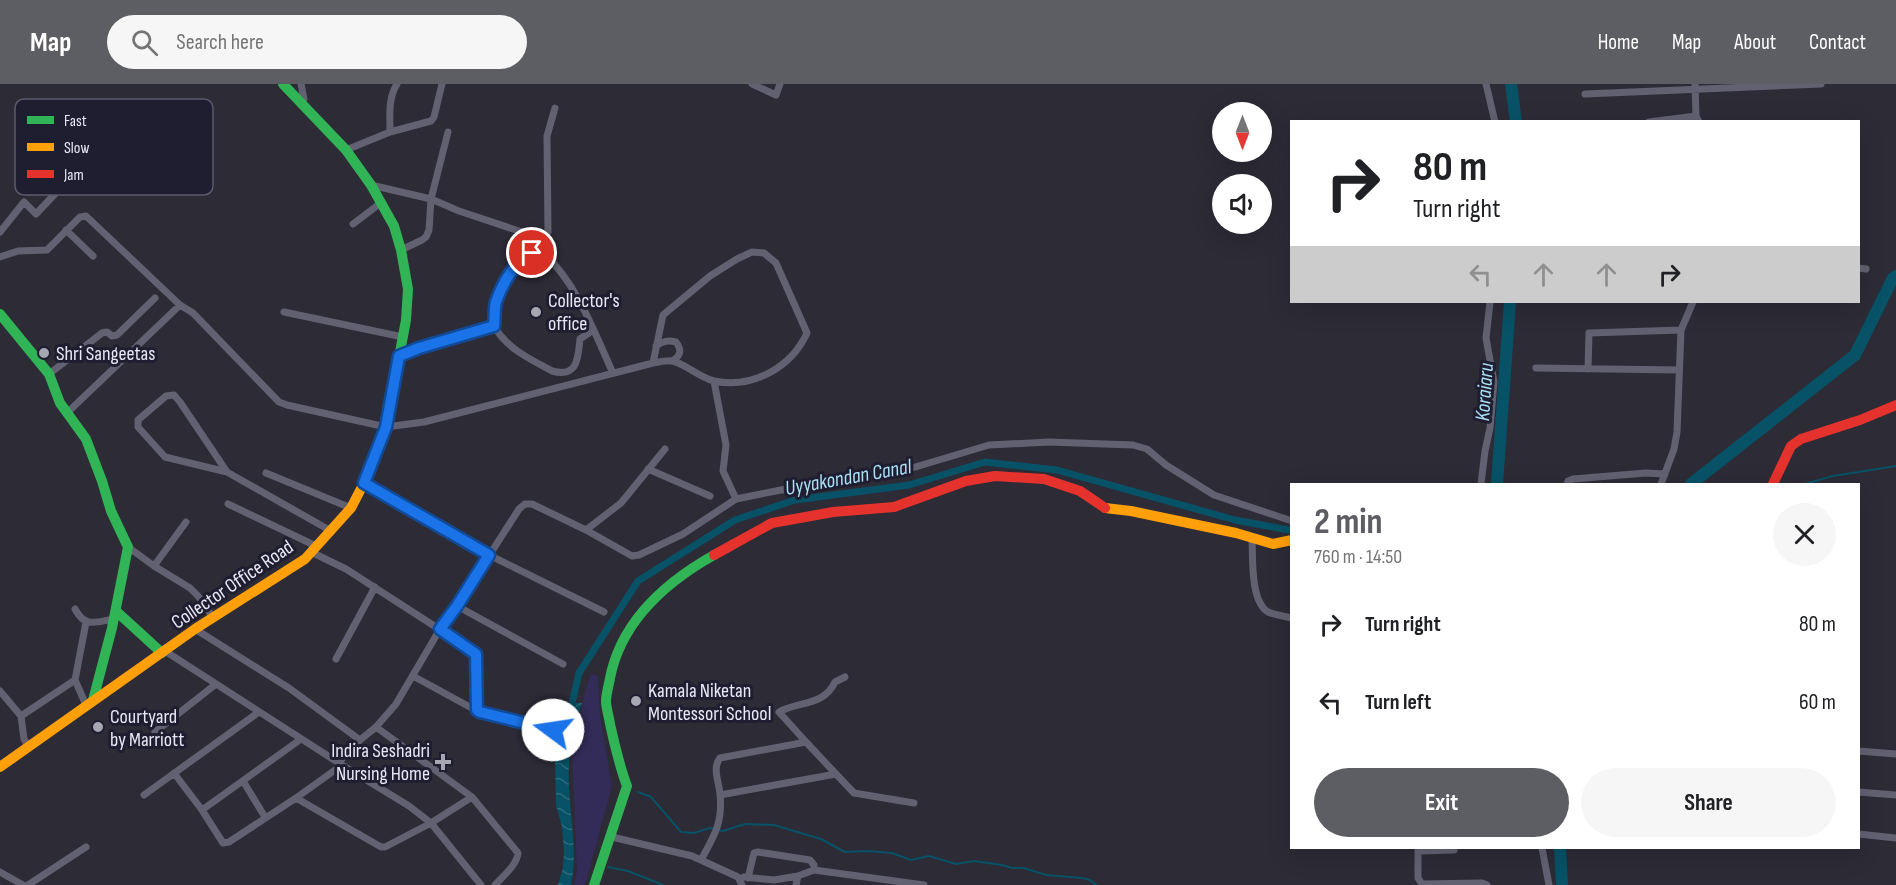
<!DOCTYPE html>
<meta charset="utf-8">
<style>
:root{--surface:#fff;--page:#f6f6f6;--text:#202124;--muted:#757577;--accent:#5d5d64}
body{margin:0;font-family:"Sofia Sans Condensed",sans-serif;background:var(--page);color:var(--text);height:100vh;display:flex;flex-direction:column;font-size:22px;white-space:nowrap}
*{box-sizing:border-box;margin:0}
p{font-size:20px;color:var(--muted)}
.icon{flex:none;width:33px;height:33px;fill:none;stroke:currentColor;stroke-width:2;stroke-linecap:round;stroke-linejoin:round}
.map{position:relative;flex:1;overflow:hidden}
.side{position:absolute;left:1290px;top:399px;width:570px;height:366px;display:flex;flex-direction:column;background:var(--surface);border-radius:0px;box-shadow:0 6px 24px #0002}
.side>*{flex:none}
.banner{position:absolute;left:1290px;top:36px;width:570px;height:183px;border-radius:0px;box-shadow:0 6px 24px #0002;background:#fff;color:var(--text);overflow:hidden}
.needle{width:39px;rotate:180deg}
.fabs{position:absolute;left:1212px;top:18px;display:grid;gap:12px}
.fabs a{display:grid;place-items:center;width:60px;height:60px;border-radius:50%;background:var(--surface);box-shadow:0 6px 24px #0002;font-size:30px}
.pin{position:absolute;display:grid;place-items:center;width:51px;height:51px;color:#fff;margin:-26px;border:3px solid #fff;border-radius:50%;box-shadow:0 2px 6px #0007}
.me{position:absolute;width:66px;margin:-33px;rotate:284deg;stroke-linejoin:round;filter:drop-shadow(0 0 4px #0008)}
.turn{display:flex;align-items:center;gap:21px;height:126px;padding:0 24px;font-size:27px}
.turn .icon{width:78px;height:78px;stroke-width:2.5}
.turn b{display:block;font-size:42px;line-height:51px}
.lanes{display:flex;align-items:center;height:57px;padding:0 24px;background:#0003;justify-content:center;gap:30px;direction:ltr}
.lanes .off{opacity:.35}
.round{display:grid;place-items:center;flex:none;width:63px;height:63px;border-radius:32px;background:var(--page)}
.head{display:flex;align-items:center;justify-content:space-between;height:102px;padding:0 24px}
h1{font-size:36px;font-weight:700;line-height:45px;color:var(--accent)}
.button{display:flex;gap:12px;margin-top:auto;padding:12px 24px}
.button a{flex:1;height:69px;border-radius:36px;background:var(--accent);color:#fff;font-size:24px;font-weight:700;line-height:69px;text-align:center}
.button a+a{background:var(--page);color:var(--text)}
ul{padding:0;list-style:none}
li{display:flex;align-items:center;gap:18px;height:78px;padding:0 24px}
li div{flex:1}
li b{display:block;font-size:22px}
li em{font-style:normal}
header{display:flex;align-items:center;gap:36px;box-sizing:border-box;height:84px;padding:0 30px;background:var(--accent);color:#fff}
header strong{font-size:28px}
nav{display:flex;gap:33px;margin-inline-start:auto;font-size:21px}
.search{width:420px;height:54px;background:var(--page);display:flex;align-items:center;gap:15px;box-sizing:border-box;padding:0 21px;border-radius:33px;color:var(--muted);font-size:22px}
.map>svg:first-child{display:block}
</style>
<header>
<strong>Map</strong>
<div class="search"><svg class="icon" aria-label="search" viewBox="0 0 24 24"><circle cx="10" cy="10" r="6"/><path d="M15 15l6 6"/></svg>Search here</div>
<nav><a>Home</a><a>Map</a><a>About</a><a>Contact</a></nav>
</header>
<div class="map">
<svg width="1896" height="801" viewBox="0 0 1896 801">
<defs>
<pattern id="water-waves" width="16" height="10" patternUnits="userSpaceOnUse" patternTransform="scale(1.5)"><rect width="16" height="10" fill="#075267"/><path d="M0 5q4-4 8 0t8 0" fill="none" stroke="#2b6b7d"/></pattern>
</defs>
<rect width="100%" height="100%" fill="#2c2b36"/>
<path fill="#332b58" d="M591 590 598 592 600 631 612 702 586 798 584 801H574L577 787 572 666 586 605Z"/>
<path fill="url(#water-waves)" d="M566 619H582C573 646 567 673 569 702 570 735 578 769 571 801H558L563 784 564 768 562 743 556 721 555 675Z"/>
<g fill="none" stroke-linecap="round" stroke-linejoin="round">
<path stroke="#075267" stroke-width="2" d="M1805 400 1833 392 1896 382
M638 708 651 713 681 748 694 749 710 744 723 747 745 740 774 741 821 755 845 768 868 767 892 769 911 776 929 772 956 780 974 777 1002 781 1012 784H1024L1046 791 1082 794 1090 796 1096 801
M608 783 628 787 663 801"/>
<path stroke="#075267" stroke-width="7" d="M570 628 579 589 638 497 735 436 795 416 909 401 985 378 1057 386 1235 436 1289 446"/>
<path stroke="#075267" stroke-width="12" d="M1511 0 1516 38
M1497 400 1510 218
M1691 400 1855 271 1893 194 1896 192
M1560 764 1562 801"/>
<path stroke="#616172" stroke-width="7" d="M301 0 304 15 302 19
M752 0 776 11 780 0
M1486 0 1495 38
M1695 0 1696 32 1699 38
M1585 10 1821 0
M1649 38 1696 32
M390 48 431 37 434 33 442 0
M346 66 390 48C390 32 388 14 397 0
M371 101 431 115 459 127 537 153H543L548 148 547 52 555 24
M353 140 382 118
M66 146 93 172
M0 148 24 118 36 130 68 96
M401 166 422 156 426 153 429 146 431 115 448 48
M0 173 18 167 47 166 80 133 86 132 180 221 193 229 279 318 287 321 386 343 424 338 653 279C659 278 666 276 672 277 684 279 699 293 714 297 752 305 791 284 807 249L776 179 764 169 752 168 737 175 710 192 663 231 653 279
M1858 184 1866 185
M284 228 403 253
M494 242C507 265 530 275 552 287 578 294 578 274 580 255L593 246
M656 262C663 257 668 256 676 258 682 266 681 272 672 277
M399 272 419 264 494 242 495 219 509 190 523 173 532 169H543C576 197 595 250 613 289
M1536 284 1679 286
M1588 285 1589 249 1681 246
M49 290 102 249 107 248 112 252 117 251 155 214
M714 297 726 361 723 387 736 415
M68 328 180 221
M648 385 710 412
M227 388 165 373 138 343V336L166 312 174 311 180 318 227 388 331 447
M266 389 351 424
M364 399 489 471 604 528
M1481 400 1485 367 1490 344 1494 298 1486 254 1490 218
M1567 400 1568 397 1573 395 1646 389 1665 390
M1661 400 1674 365 1677 348 1681 246 1693 218
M228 420 316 462
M586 446 621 419 665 365
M1252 454C1253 473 1250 517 1268 528 1274 531 1284 532 1292 534
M128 463 154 482 190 504 198 512 213 533
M311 468 346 485 473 567 478 575 477 626 480 629 553 646
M154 482 186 438
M457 522 563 580
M75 525C85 544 95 538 114 535
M86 538 75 596 86 621
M195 545 289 604 360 656
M165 567 342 681 409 722 431 739 481 801
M336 575 375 503
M413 592 479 628
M0 607 21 632 75 596
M21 632 24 655 28 662
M155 648 216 600
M806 658 779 628C799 617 824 622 835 598L845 593
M1858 667 1896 670
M338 679 360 656 376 643 396 620 440 545 457 522 519 425 525 420H532L586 446 632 472 639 471 683 450 736 415 781 406 912 384 989 361 1049 358 1133 361 1147 365 1166 381 1214 411 1292 437
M342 681 296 714 381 763H385L431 739 472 713 376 643
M174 689 202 726 223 759 229 758 296 714
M836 690 854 709 914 719
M243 697 265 733
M1858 708 1896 711
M144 711 259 628
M472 713 518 769C517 781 503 792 495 801
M202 726 301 655
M1858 750 1896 754
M612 753 692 772 738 793 742 801
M1418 764V794L1422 800 1482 799 1487 801
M1542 764 1549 801
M1419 767 1454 766
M701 776C714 752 723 739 720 710 719 698 712 684 720 674L806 658 836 690 720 711
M0 788 23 801
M798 792 814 786 924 801
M744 793 774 796 798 792 796 801
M748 794 754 769 758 768 810 776 814 781V786
M28 801 86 763"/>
<path stroke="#30b455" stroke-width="10" d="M283 0 346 66 371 101 394 142 401 166 408 205 406 236 386 343 375 371
M0 230 49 290 60 319 86 355 102 397 111 427 128 463 112 544 93 616
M116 527 162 569
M594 801 627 702C619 681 615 662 610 640 609 632 606 624 606 617 606 610 609 601 610 594 621 538 666 498 714 471"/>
<path stroke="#ff9f0a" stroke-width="10" d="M1105 424 1131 427 1236 449 1273 460 1292 456
M0 683 195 545 305 475 351 424 364 399 375 371"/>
<path stroke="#e5322d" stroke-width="10" d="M1773 400 1791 362 1801 355 1860 336 1896 321
M714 471 772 439 833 428 894 423 966 397 995 392 1044 395 1080 407 1105 424"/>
</g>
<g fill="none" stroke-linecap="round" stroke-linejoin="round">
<defs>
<path id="route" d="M532 169C515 177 502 200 496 218 494 225 495 235 494 242L419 264 399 272 386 343 364 399 489 471 457 522 440 545 476 570 477 626 480 628 553 646"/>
</defs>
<use href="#route" stroke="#114b97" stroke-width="15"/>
<use href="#route" stroke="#1a73e8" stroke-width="10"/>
</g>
<g fill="#a7a6b3" stroke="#1f1d30" stroke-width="2">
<circle cx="536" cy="228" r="6"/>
<circle cx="44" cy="269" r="6"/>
<circle cx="636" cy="617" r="6"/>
<circle cx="98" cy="643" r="6"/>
<path d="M440 669h6v6h6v6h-6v6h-6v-6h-6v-6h6z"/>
</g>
<g text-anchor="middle" stroke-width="6" stroke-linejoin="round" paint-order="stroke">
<g font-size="20" fill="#e9e8f6" stroke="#1f1d30" text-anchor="start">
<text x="548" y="223">Collector's<tspan x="548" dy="23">office</tspan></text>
<text x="56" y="276">Shri Sangeetas</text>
<text x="648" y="613">Kamala Niketan<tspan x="648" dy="23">Montessori School</tspan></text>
<text x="110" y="639">Courtyard<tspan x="110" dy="23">by Marriott</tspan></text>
<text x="430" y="673" text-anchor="end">Indira Seshadri<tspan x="430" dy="23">Nursing Home</tspan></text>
</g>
<g font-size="20" fill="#e9e8f6" stroke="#1f1d30">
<text transform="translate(232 500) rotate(-34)" y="7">Collector Office Road</text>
</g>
<g font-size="21" font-style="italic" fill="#aae1f6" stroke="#1f1d30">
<text transform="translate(1484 308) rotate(-86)" y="7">Koraiaru</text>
<text transform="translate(848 393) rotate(-10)" y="7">Uyyakondan Canal</text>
</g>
</g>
<rect x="15" y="15" width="198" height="96" rx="9" fill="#1f1d30" stroke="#5c5a6b" stroke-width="1.5"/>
<rect x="27" y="32" width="27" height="8" fill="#30b455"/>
<rect x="27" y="59" width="27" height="8" fill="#ff9f0a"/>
<rect x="27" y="86" width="27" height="8" fill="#e5322d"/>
<g font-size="16" fill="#e9e8f6">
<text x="64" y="42">Fast</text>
<text x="64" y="69">Slow</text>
<text x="64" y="96">Jam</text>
</g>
</svg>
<div class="fabs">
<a><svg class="needle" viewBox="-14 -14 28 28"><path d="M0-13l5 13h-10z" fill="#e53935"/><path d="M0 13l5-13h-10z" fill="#757577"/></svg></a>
<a><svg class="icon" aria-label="sound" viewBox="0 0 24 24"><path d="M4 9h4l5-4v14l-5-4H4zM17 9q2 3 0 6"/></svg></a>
</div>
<div class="pin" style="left:532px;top:169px;background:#d93025"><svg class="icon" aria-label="arrive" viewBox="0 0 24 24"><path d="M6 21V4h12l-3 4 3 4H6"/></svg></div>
<svg class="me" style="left:553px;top:646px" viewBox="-20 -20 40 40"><circle r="19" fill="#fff"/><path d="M0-13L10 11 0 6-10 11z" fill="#1a73e8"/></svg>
<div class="banner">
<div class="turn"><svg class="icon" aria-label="right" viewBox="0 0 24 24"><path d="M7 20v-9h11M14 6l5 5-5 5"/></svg><div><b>80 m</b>Turn right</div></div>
<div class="lanes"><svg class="icon off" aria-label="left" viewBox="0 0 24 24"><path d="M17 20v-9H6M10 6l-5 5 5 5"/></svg><svg class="icon off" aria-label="ahead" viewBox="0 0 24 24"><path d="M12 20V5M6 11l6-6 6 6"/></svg><svg class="icon off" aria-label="ahead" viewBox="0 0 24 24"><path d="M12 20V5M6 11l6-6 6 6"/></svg><svg class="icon" aria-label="right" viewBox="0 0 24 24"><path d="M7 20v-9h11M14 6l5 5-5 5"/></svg></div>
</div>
<section class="side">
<div class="head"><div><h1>2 min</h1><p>760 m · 14:50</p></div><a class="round"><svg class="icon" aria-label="close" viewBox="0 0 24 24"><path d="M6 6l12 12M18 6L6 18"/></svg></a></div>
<ul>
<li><svg class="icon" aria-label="right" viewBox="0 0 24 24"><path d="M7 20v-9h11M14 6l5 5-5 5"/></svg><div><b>Turn right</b></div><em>80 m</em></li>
<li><svg class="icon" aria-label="left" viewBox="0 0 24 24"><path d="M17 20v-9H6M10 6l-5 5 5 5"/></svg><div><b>Turn left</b></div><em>60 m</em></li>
</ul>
<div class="button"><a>Exit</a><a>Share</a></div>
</section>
</div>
